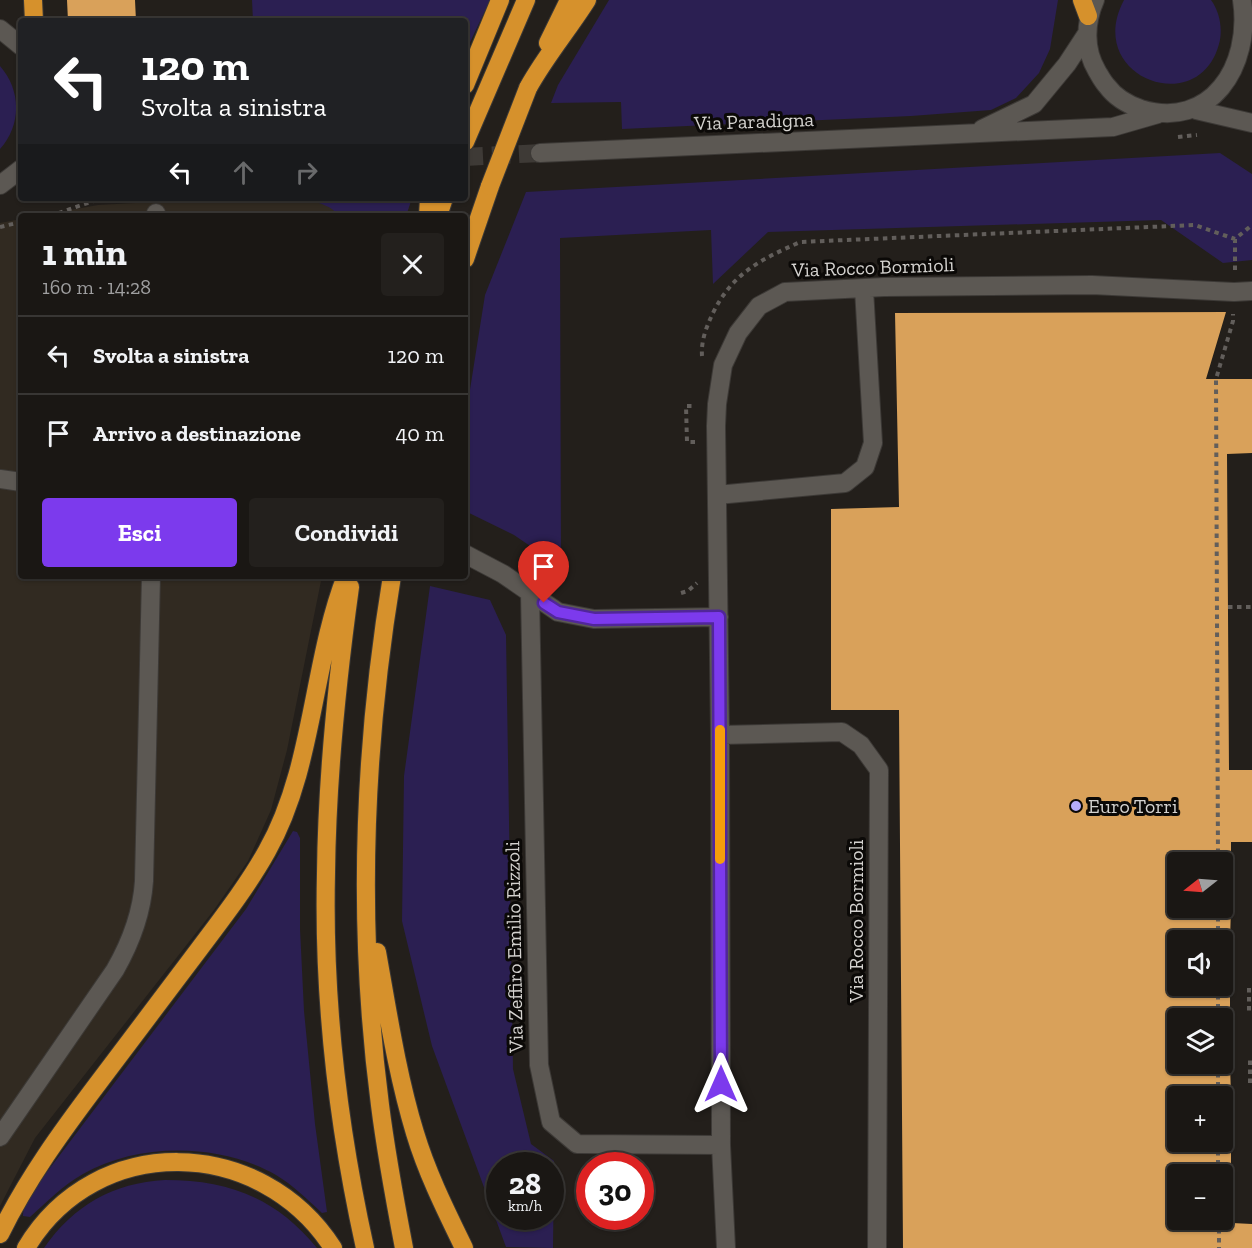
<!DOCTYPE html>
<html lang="it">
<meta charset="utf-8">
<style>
:root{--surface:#1a1714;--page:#23201d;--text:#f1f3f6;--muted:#9f9fa0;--line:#383634;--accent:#7c3aed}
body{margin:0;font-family:"Zilla Slab",serif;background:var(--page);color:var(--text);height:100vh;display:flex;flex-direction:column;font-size:22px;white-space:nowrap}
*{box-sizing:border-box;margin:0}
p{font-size:20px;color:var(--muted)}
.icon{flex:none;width:33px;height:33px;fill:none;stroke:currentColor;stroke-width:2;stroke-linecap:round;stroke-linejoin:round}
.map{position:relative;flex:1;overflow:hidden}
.sheet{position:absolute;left:18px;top:213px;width:450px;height:366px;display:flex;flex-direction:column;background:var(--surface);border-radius:6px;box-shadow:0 2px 4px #0004,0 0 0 2px var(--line)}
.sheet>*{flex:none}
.top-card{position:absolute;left:18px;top:18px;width:450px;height:183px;border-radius:6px;box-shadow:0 2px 4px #0004,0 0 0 2px var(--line);background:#202124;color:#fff;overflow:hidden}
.needle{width:39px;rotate:253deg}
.tools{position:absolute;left:1167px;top:852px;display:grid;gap:12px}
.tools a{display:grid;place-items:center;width:66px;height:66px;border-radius:6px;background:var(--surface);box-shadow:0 2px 4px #0004,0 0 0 2px var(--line);font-size:30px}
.speed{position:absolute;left:486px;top:1152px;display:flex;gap:12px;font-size:30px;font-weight:700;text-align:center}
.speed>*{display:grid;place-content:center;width:78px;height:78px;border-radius:50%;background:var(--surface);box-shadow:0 2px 4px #0004,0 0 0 2px var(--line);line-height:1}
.speed small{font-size:15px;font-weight:400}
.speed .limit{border:9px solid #d22;background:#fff;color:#111}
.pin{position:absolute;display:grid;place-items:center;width:51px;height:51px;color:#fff;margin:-62px -26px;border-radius:50% 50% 50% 0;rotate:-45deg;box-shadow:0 0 6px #0007}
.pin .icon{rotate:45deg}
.me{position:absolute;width:66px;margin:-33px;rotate:0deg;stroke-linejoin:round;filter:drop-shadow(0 0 4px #0008)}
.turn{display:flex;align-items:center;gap:21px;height:126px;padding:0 24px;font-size:27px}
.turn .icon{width:78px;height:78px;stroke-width:2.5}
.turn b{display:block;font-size:42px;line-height:51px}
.lanes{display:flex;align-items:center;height:57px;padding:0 24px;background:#0003;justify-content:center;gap:30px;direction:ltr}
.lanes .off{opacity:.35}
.round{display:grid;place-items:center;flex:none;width:63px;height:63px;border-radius:6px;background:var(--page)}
.head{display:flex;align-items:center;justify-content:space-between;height:102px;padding:0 24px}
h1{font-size:36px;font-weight:700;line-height:45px}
.button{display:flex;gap:12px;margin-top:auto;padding:12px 24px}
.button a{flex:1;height:69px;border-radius:6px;background:var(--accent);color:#fff;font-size:24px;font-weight:700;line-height:69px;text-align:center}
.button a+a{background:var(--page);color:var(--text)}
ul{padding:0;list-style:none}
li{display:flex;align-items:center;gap:18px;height:78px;padding:0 24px;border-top:2px solid var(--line)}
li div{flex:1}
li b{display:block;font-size:22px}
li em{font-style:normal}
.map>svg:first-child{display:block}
</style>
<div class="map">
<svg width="1252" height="1248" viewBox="0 0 1252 1248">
<rect width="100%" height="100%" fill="#231f1b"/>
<path fill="#312a21" d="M226 198H412L406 216H37L98 205Z
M21 219V576H322L287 750 271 810 248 861 214 910 35 1138 0 1206V223Z"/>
<path fill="#2b1f52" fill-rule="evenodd" d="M252 0H490L465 53V21H253Z
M609 0H1058L1050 49 1039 73 1016 98 991 110 911 116 622 129 621 102 551 103 558 85Z
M1124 0H1211C1220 12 1223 30 1219 44 1199 120 1083 77 1124 0Z
M0 66C21 90 22 124 0 149Z
M1220 153 1252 174V260L1223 263 1161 220 768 232 713 284 711 230 560 238 561 567 514 535 465 511V421L485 295 526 192Z
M412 198 406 216H338C332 205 320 205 311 199Z
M430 586 490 600 506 635 513 1069 531 1144 554 1161 553 1248 506 1247 432 1046 402 921 404 776ZM500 1166H550V1216H500Z
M293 831 297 832 300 838V929L304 1011 315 1124 327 1212 322 1213C307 1199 294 1186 276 1175 220 1143 139 1142 83 1174 63 1185 47 1202 30 1217L23 1216C23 1202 39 1184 47 1172L246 909Z
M165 1180C229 1180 276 1198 317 1248H44C74 1205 113 1183 165 1180Z"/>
<path fill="#d9a15a" d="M67 0H135L136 21H68Z
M1226 312 1206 379H1252V453L1227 454 1229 770H1252V842H1231V862H1178V908H1231L1230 940H1178V986H1230V1018H1178V1064H1230L1231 1096H1178V1142H1231V1174H1178V1220H1232V1223L1252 1224V1248H903L899 710H831V509L899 507 895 313Z"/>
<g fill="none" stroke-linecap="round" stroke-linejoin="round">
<path stroke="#3e3a36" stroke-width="18" stroke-dasharray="18 9" stroke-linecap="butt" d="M465 157 540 153"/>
<defs>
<path id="minor" d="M1095 0C1085 23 1084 49 1097 71 1100 76 1103 82 1107 86 1115 97 1129 105 1141 109 1210 130 1252 67 1242 0
M0 29 21 46
M1196 110 1252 123
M982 129 1034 104 1067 64 1086 35
M540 153 1113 127 1158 114
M0 185 21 169
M156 216V213
M0 479 21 482
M717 495 845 483 865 467 873 443 864 289
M465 554 503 574 558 612 594 619 719 617
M530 593 539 1065 551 1122 577 1144 721 1145
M720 735 842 732 861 745 879 770 877 1248
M0 1137 115 970C131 942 142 912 144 881L151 576
M726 1248 721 1145 720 735 716 426 717 404 723 365 738 333 759 306 785 292 884 287 1092 285 1234 292 1252 291"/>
<path id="highway" d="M33 0 34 21
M1082 0 1088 16
M548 43 569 0
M465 85 500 0
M528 88C545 57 568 30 587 0
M465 142 526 0
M428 216 429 198
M438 216 444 198
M465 259 490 186
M392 576C363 751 357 929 380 1105 386 1153 395 1201 404 1248
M350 587C337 681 327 777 326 873 323 998 338 1126 365 1248
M377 952C388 1013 397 1074 415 1133 427 1173 446 1211 464 1248
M0 1234C27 1179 62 1131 99 1082 133 1037 166 993 200 948 224 916 248 885 267 851 314 768 312 663 346 576
M26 1248C96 1131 261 1136 333 1248"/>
</defs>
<use href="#minor" stroke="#3c3936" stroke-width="20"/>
<use href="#highway" stroke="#3c3936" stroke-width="20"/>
<path stroke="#625e5b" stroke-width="4" stroke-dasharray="4.5 4.5" stroke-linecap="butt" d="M1178 137 1197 135
M68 198V201L95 199
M50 216 102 198
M0 227 21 222
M1235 270V239L1252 225
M702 356C701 341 706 328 712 315 732 273 760 260 800 242L1195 225 1235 239
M695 442H687L686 406H695
M681 593 688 591 697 583
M1228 607H1252
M1218 862 1216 379 1233 321V314
M1218 908V940
M1218 986V1018
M1249 988V1015
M1218 1064V1096
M1250 1083V1059
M1218 1142V1174
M1219 1220V1248"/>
<use href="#minor" stroke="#5c5853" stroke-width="18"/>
<use href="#highway" stroke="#d6912c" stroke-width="18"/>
<defs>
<path id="highway-bridge" d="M490 186 528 88"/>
</defs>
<use href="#highway-bridge" stroke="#3c3936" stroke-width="20" stroke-linecap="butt"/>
<use href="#highway-bridge" stroke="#d6912c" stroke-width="18"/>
</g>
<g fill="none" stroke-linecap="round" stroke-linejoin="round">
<defs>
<path id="route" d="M544 603 558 612 594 619 719 617 721 1084"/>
</defs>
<use href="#route" stroke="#51269a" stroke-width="15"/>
<use href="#route" stroke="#7c3aed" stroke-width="10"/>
<path stroke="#f59e0b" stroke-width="10" d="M720 859V730"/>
</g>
<circle fill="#b6acf8" stroke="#0b0907" stroke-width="2" cx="1076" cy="806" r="6"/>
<g text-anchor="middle" stroke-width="6" stroke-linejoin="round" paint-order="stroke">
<g font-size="20" fill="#d4d2cf" stroke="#0b0907">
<text transform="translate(754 121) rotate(-2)" y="7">Via Paradigna</text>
<text transform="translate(873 267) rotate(-2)" y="7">Via Rocco Bormioli</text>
<text transform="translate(856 921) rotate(-90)" y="7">Via Rocco Bormioli</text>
<text transform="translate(514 947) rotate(-91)" y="7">Via Zeffiro Emilio Rizzoli</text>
</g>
<g font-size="20" fill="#d4d2cf" stroke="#0b0907" text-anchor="start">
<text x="1088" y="813">Euro Torri</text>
</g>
</g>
</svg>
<div class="tools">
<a><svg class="needle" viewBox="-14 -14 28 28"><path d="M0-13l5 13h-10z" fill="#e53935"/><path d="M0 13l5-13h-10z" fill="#9f9fa0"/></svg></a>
<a><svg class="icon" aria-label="sound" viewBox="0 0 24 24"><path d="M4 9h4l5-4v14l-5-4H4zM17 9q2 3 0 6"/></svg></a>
<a><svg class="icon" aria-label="layers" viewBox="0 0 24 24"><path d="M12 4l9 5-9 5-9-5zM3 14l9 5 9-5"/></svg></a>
<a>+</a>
<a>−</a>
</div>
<div class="speed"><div>28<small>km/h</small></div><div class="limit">30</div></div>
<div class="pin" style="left:544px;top:603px;background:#d93025"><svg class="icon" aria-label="arrive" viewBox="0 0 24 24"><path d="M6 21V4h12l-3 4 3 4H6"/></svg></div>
<svg class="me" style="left:721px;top:1084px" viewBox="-20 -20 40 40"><path d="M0-17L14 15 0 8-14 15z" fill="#7c3aed" stroke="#fff" stroke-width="4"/></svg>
<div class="top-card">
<div class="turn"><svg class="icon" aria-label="left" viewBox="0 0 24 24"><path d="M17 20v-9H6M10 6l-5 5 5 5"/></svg><div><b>120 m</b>Svolta a sinistra</div></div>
<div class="lanes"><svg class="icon" aria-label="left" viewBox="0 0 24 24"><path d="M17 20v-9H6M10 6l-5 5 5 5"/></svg><svg class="icon off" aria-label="ahead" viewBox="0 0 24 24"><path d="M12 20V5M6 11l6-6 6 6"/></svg><svg class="icon off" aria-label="right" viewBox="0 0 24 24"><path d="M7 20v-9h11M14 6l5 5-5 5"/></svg></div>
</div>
<section class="sheet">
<div class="head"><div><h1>1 min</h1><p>160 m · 14:28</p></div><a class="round"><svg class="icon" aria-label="close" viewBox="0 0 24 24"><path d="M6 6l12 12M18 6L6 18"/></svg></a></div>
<ul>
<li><svg class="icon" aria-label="left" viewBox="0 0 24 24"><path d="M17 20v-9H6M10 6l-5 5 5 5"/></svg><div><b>Svolta a sinistra</b></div><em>120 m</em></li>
<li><svg class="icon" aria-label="arrive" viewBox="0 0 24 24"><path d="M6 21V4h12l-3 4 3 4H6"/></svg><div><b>Arrivo a destinazione</b></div><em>40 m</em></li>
</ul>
<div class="button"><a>Esci</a><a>Condividi</a></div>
</section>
</div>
